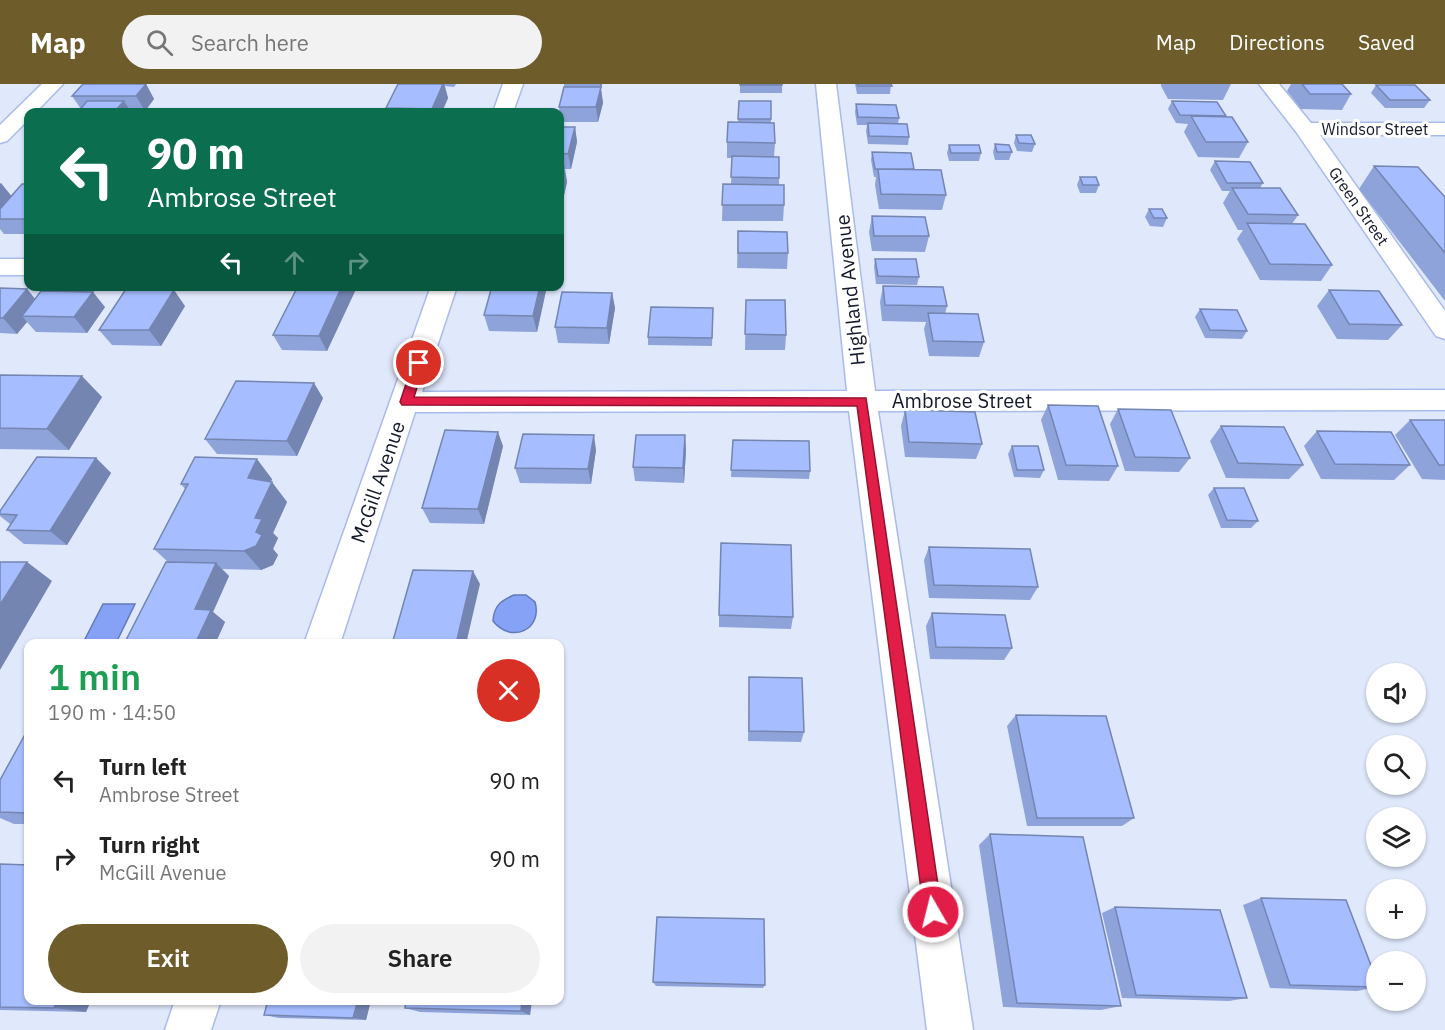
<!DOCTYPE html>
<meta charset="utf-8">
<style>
:root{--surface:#fff;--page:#f2f2f2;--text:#222;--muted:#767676;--accent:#6e5c2a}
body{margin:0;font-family:"IBM Plex Sans",sans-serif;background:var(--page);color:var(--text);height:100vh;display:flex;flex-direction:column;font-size:22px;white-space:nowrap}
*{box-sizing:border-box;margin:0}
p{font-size:20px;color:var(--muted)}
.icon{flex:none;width:33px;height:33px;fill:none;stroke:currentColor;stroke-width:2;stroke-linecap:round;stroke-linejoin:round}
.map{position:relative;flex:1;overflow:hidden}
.sheet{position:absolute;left:24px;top:555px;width:540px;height:366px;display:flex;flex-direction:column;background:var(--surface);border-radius:12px;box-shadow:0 2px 4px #0004}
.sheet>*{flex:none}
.top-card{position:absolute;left:24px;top:24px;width:540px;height:183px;border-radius:12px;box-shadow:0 2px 4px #0004;background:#0b6e4f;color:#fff;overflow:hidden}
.controls{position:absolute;left:1366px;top:579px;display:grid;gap:12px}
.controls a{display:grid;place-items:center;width:60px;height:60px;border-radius:50%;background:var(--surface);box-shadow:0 2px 4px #0004;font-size:30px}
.pin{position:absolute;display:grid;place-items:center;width:51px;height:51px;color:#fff;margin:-26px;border:3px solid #fff;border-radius:50%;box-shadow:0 2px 6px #0007}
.me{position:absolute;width:66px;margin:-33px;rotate:352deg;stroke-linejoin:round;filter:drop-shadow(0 0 4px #0008)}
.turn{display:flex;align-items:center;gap:21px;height:126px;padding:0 24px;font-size:27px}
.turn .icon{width:78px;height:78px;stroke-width:2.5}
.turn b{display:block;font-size:42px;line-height:51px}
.lanes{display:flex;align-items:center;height:57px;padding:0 24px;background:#0003;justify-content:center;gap:30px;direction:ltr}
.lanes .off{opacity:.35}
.round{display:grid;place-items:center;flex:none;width:63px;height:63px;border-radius:32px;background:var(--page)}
.head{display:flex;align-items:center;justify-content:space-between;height:102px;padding:0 24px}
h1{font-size:36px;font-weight:600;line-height:45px;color:#1e9e55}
.action{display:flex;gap:12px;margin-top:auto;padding:12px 24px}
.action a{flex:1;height:69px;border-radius:36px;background:var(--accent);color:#fff;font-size:24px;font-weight:600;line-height:69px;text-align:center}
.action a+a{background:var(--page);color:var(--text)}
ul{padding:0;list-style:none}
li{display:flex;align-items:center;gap:18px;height:78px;padding:0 24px}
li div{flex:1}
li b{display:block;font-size:22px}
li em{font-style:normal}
header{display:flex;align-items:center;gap:36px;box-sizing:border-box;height:84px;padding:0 30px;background:var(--accent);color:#fff}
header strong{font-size:28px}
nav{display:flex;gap:33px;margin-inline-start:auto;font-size:21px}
.search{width:420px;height:54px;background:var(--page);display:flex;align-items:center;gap:15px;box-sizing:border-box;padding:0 21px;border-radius:33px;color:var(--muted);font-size:22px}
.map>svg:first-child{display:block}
</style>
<header>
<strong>Map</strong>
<div class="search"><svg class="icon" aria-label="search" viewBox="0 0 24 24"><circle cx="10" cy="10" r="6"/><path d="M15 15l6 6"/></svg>Search here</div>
<nav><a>Map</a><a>Directions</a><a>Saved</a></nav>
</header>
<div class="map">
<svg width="1445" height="946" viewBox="0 0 1445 946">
<rect width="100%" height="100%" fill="#e0e8fc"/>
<path fill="#85a2f7" stroke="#6379ba" stroke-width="1.5" d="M514 511H526L535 518C543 546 511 560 493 537 494 522 500 517 514 511Z
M103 520H135L116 559H83Z"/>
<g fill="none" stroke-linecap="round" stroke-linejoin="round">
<defs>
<path id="minor" d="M42 0H63L36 28H28V36L7 57 0 59V41Z
M503 0H523L513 28H493Z
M816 0H836L875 307 1445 306V326L878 327 973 946H927L849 327 415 328 340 560H304L431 202H457L422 308 847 307Z
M1259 0H1279L1311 39H1445V51H1320L1445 227V255L1436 252 1297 49Z
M0 175H28V191H0Z
M175 916H221L211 946H165Z"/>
</defs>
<use href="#minor" stroke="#a9bbeb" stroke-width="3"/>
<use href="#minor" fill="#fff" fill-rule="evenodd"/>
</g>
<path fill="#8fa3db" d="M146 0 154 15 145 27H130L131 28 81 25 72 12Z
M398 0H456L454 3 445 2 448 14 442 28H387L386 24Z
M564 0H602L601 5 603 19 598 38H561L559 23 564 3Z
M740 0H782V9H740Z
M855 0H891L890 10H857Z
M1161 0H1231L1223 16 1168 15 1161 2Z
M1291 0H1342L1351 10 1342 26 1301 25 1287 7Z
M1376 1 1430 16 1424 24H1385L1371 9Z
M739 17H771V39L775 59 774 73 779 94V101L784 121 783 137H722L723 100H731L732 74H727V58L738 39Z
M1172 17 1226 32 1248 58 1239 74 1198 73 1184 48 1188 40 1176 39 1168 25Z
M856 20 899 34 898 40 909 53 908 61 868 60 866 47 867 41H857L855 28Z
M560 43H575L577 58 571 85H565L567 98 560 129Z
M1016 51 1035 60 1032 68 1017 67 1014 59Z
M995 60 1012 68 1009 76H995L993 68Z
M949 61 981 69 979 77H949L947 69Z
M872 68 914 85 946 111 942 126 879 125 875 101 876 93H874L871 76Z
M1215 77 1263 99 1260 104 1298 131 1292 140 1332 181 1321 197 1260 196 1237 155 1243 146H1238L1223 119 1230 107H1222L1210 86Z
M1374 82 1445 113V217L1359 105Z
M1080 93 1099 101 1096 109H1080L1077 101Z
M0 99 11 112 28 100V150H4L0 145Z
M1149 125 1167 134 1163 143 1150 142 1145 133Z
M872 132 929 152 925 168 872 167 869 148Z
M738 147 788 169 787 185 737 184Z
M875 175 919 193 917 201 876 200 874 183Z
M298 202H355L356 205 327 267 282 266 273 251Z
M547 202 537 248 489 247 484 231Z
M883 202 947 222 945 230 984 258 979 273 929 272 924 245 926 238 882 237 880 218Z
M0 204 27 205 35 215 105 223 87 249 36 248 27 238 17 250 0 249Z
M1329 206 1402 241 1388 256 1337 255 1317 222Z
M612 209 615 224 609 260 558 259 555 243Z
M746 216 786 251 785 266H745Z
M185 222 161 262 112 261 99 246Z
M1200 225 1247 247 1242 255 1205 254 1195 233Z
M713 232 712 262 648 261V253Z
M0 291 102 313 69 366 0 365Z
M323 314 297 372 217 370 205 355Z
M1048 321 1118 382 1109 397 1058 396 1041 336Z
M1118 325 1190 374 1179 388 1125 387 1110 340Z
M905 326 982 360 976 375 905 373 901 342Z
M1410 336H1445V396L1422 395 1395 351Z
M1221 342 1303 381 1289 395 1226 394 1210 357Z
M1317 347 1410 381 1394 396 1321 395 1304 362Z
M685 351 686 366 684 399 635 397 633 383Z
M733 356 810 387 809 395 731 393Z
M503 362 484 440 430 439 422 424Z
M1012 362 1044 386 1040 394 1014 393 1008 370Z
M596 366 591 400 520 399 515 384Z
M96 374 111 389 67 461 24 460 7 446 10 440 0 432V427Z
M272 395 271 398 287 418 273 449 278 454 273 465 278 471 273 481 261 486 222 485 229 492 213 528 225 538 215 560H124L168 478 154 465 185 405 181 400Z
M1214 404 1258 437 1251 444H1221L1208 411Z
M929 463 1038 503 1030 516 929 514 924 476Z
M932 529 1012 564 1004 576 930 575 926 542Z
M719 531 793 533 791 545 719 543Z
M749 593 804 648 801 658 748 657Z
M1016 631 1134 734 1122 742H1027L1007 642Z
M28 645V740H14L0 734V696Z
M990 750 1121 922 1101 926 1003 923 979 761Z
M0 780 28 916H91L86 928 0 926Z
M1261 814 1377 903 1357 907 1270 904 1243 821Z
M1115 823 1247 914 1229 917 1122 914 1102 829Z
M653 898 765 901 763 904 656 902Z
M268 916H371L366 936 279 934 264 931Z
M406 916H532L530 931 420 928 405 924Z"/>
<path fill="#7485b2" d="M146 0 154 15 145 27 136 12Z
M443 0H444L448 14 442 28H433L432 25Z
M600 0H602L601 5 603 19 598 38 596 23 601 4Z
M124 17 131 28H114Z
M575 43 577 58 571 85 568 70Z
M564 82 567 98 560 129V102Z
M1 99 13 114 0 129V100Z
M342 202H355L356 205 327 267 319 252Z
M540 202H547L537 248 533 232Z
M27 205 40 221 22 232 27 238 17 250 3 234Z
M174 206 185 222 161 262 149 246Z
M93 208 105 223 87 249 74 233Z
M612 209 615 224 609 260 607 244Z
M82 292 102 313 69 366 47 345Z
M314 299 323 314 297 372 287 357Z
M498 348 503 362 484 440 478 425Z
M594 351 596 366 591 400 588 385Z
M685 351 686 366 684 399 683 384Z
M96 374 111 389 67 461 50 447Z
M257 375 272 395 267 408 272 398 287 418 273 449 278 454 273 465 278 471 273 481 261 486 244 467 256 448 255 434 248 394Z
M27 478 52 497 0 586V521Z
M216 479 229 492 213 528 225 538 215 560H195V525Z
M473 487 480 500 466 560H456Z
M57 916H91L86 928 54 924Z
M358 916H371L366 936 353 934Z
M522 916H532L530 931 521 927Z"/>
<path fill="#a6beff" stroke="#7485b2" stroke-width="1.5" d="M83 0H146L136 12H72Z
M398 0H443L432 25 386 24Z
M740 0H782V1H740Z
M857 0H891L892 2H858Z
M1302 0H1342L1351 10H1310Z
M1376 1H1415L1430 16H1390Z
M564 3H601L596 23H559Z
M87 17H124L114 28H78Z
M739 17H771V35H738Z
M1172 17 1217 18 1226 32 1180 31Z
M856 20 896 21 899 34 858 33Z
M1191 32 1232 33 1248 58H1206Z
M728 38 774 39 775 59 727 58Z
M868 39 907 40 909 53 869 52Z
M560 43H575L568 70 560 69Z
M1016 51H1031L1035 60 1019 59Z
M995 60 1009 61 1012 68H997Z
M949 61H979L981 69H951Z
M872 68 911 69 914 85H875Z
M732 72 779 73V94L731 93Z
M1215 77 1250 78 1263 99H1227Z
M560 82H564L560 102Z
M1374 82 1418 83 1445 113V169Z
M878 85 941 86 946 111 881 110Z
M1080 93H1096L1099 101H1083Z
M22 100H28V135H0V125Z
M723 100 784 101V121H722Z
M1232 104H1280L1298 131 1248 130Z
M1149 125H1162L1167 134H1154Z
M872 132 925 133 929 152H874Z
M1247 139 1305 140 1332 181 1270 180Z
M738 147 787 148 788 169H738Z
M875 175H916L919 193 878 192Z
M298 202H342L319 252 273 251Z
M492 202H540L533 232 484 231Z
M883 202 943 203 947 222 885 221Z
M0 204 27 205 3 234H0Z
M126 205 174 206 149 246H99Z
M1329 206 1379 207 1402 241 1349 240Z
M41 207 93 208 74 233 22 232Z
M562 208 612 209 607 244 555 243Z
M746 216H785L786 251 745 250Z
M651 223 713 224 712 254 648 253Z
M1200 225 1237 226 1247 247 1210 246Z
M928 229 978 230 984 258 933 257Z
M0 291 82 292 47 345 0 344Z
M236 297 314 299 287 357 205 355Z
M1048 321 1098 322 1118 382 1066 381Z
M1118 325 1171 326 1190 374 1135 373Z
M905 326 975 328 982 360 909 358Z
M1410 336H1445V381H1439Z
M1221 342 1284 343 1303 381 1238 379Z
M445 346 498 348 478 425 422 424Z
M1317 347 1391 348 1410 381 1335 380Z
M523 350 594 351 588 385 515 384Z
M636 351H685L683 384 633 383Z
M733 356 809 357 810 387 731 386Z
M1012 362H1038L1044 386H1017Z
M37 373 96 374 50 447 7 446 17 431 0 430V427Z
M195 373 257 375 248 394 272 398 255 434 262 435 256 448 262 451 256 462 244 467 154 465 188 400H181Z
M1214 404H1244L1258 437 1227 436Z
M721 459 791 461 793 533 719 531Z
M929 463 1030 465 1038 503 934 501Z
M0 478H27L0 521Z
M166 478 216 479 195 525 211 526 195 560H124Z
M413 486 473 487 456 560H392Z
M932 529 1005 531 1012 564 936 563Z
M749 593 802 594 804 648 749 647Z
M1016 631 1106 632 1134 734H1037Z
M28 645V729L0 728V696Z
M990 750 1083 753 1121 922 1017 919Z
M0 780 28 781V916H57L54 924 0 923Z
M1261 814 1346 816 1377 897V903L1290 901Z
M1115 823 1220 826 1247 914 1136 911Z
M657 833 764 835 765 901 653 898Z
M268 916H358L353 934 264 931Z
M406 916H522L521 927 405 924Z"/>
<path fill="#e11d48" stroke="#92132f" stroke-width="1.5" d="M419 275 425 279 414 313 866 314 942 828 940 835 933 837 927 835 924 828 857 322 402 321 400 318 413 279Z"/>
<g text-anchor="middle" stroke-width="6" stroke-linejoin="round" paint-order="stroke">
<g font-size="16" fill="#13192a" stroke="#fff">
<text x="1375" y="51">Windsor Street</text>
<text transform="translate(1359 122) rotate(55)" y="6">Green Street</text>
</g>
<g font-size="20" fill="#13192a" stroke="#fff">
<text transform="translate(850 206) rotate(-96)" y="7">Highland Avenue</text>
<text x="962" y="324">Ambrose Street</text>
<text transform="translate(378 398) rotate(-71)" y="7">McGill Avenue</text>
</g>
</g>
</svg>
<div class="controls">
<a><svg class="icon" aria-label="sound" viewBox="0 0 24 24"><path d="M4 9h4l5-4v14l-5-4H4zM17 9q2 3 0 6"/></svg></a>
<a><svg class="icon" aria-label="search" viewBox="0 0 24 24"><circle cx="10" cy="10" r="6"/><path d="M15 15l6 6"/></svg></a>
<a><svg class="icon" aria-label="layers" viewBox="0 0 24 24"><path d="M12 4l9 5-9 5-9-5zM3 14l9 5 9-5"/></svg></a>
<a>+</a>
<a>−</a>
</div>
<div class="pin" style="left:419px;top:279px;background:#d93025"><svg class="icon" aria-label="arrive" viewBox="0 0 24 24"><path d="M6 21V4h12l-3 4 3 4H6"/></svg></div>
<svg class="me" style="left:933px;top:828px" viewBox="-20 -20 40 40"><circle r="17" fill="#e11d48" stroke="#fff" stroke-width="3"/><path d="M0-11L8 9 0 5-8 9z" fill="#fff"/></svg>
<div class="top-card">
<div class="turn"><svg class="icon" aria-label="left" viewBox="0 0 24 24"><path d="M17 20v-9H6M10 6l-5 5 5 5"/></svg><div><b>90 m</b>Ambrose Street</div></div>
<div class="lanes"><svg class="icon" aria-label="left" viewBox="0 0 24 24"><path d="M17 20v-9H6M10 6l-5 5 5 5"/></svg><svg class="icon off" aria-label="ahead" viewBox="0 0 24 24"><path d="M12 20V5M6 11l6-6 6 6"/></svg><svg class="icon off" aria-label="right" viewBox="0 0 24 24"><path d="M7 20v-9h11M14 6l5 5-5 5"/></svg></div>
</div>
<section class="sheet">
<div class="head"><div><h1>1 min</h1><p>190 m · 14:50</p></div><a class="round" style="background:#d93025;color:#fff"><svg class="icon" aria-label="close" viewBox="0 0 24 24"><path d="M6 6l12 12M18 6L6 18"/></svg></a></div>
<ul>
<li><svg class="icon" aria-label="left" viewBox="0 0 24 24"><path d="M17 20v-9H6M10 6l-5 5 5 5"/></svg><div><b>Turn left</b><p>Ambrose Street</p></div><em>90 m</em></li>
<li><svg class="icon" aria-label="right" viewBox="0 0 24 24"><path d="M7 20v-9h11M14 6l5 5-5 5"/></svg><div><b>Turn right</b><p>McGill Avenue</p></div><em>90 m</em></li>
</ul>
<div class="action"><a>Exit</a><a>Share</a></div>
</section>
</div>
